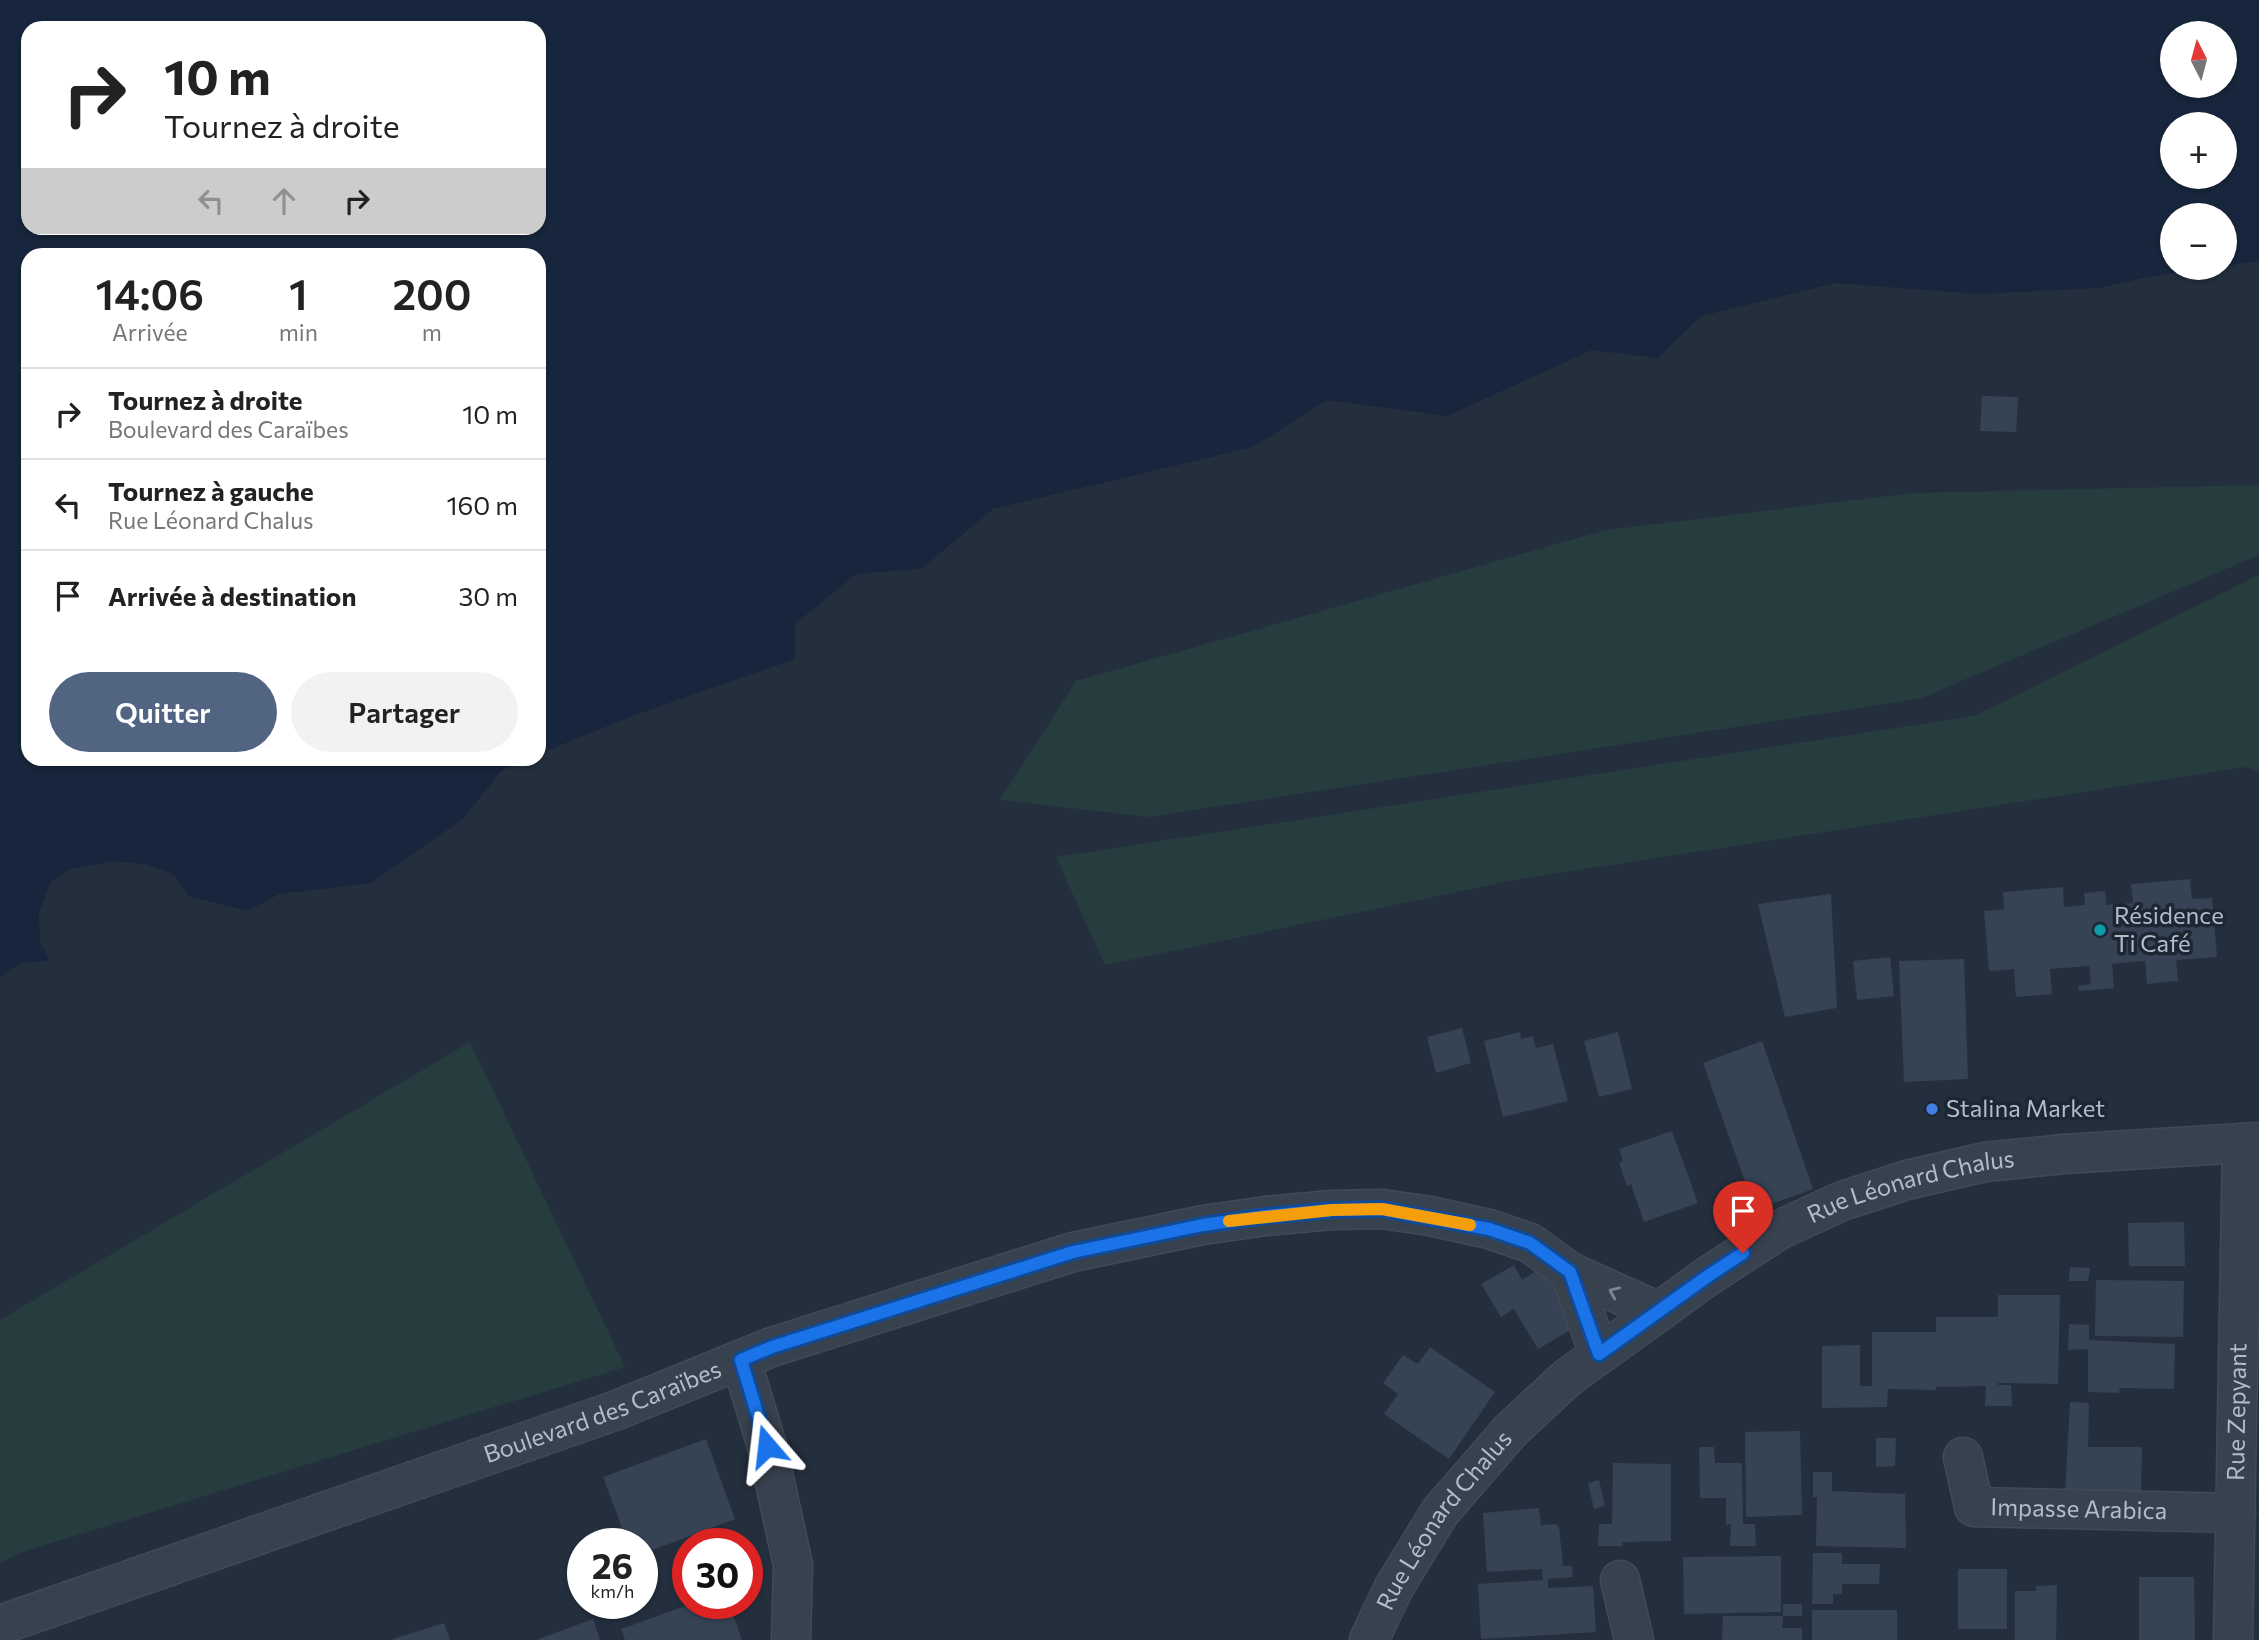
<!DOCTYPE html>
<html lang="fr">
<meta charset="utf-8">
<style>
:root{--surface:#fff;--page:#f2f2f2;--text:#222;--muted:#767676;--line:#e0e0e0;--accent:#516482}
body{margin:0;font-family:Commissioner,sans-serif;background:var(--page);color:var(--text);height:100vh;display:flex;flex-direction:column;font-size:26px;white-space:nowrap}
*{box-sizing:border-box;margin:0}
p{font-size:23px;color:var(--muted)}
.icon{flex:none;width:38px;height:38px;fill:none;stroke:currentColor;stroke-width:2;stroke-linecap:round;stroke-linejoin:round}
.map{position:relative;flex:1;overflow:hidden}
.side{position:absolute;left:21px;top:248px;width:525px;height:518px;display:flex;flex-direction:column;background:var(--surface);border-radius:21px;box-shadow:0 2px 5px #0004}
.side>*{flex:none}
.guide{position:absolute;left:21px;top:21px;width:525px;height:214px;border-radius:21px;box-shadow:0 2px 5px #0004;background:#fff;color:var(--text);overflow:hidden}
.needle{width:46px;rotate:354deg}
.controls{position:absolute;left:2160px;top:21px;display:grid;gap:14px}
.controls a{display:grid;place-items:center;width:77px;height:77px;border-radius:50%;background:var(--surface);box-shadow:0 2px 5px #0004;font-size:35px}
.speed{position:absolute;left:567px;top:1528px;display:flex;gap:14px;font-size:35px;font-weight:700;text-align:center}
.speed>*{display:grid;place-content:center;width:91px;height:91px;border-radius:50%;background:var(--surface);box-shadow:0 2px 5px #0004;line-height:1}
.speed small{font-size:18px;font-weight:400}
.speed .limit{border:10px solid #d22;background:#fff;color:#111}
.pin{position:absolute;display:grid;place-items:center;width:60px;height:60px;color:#fff;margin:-72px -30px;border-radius:50% 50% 50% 0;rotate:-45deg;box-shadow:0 0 7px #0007}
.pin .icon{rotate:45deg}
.me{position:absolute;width:77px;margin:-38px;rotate:343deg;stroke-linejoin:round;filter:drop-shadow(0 0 5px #0008)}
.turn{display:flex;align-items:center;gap:24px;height:147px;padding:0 28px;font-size:32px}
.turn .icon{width:91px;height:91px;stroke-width:2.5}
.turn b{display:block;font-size:49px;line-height:60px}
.lanes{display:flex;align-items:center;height:66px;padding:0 28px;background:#0003;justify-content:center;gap:35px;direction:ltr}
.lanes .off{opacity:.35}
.eta{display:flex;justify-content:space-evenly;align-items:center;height:119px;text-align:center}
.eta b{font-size:42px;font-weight:600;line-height:49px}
.cta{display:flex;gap:14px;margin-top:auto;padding:14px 28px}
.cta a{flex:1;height:80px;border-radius:42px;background:var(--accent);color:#fff;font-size:28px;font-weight:600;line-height:80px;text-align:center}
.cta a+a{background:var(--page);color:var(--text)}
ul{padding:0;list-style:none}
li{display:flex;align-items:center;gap:21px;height:91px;padding:0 28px;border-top:2px solid var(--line)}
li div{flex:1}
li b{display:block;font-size:26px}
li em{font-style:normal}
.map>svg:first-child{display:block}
</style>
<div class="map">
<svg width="2259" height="1640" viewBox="0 0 2259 1640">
<rect width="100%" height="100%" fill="#242f3e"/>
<path fill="#263c3f" d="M2259 485V555L1919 699 1148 817 1000 800 1076 681 1606 530 1913 493Z
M2259 575V771L2246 767 1515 880 1105 965 1056 857 1974 716Z
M470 1042 625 1367 25 1551 0 1563V1320Z"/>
<path fill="#17263c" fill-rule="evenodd" d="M0 0H2259V261L2224 266V215H2172V268H2210L2152 276 2100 288 1976 294 1836 283 1701 316 1658 358 1592 350 1447 416 1327 400 1253 447 993 509 921 569 856 574 795 624V659L635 715 539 754V256H28V760H527L502 770 463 819 371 883 279 894 248 911 190 897 173 874 144 864 113 861 68 870 50 883 39 914 40 942 50 961 20 963 0 978ZM28 28H539V228H28ZM2172 33H2224V86H2172ZM2172 124H2224V177H2172Z"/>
<path fill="#364354" d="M1982 396 2018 397 2016 432 1980 431Z
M2190 879 2192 899 2212 898 2217 957 2176 960 2178 981 2147 984 2145 961 2112 964 2114 988 2079 991 2078 986 2091 984 2089 966 2050 969 2052 994 2016 997 2014 969 1989 971 1984 911 2004 909 2003 892 2063 887 2064 907 2085 905 2084 893 2105 891 2106 905 2133 903 2131 884Z
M1831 894 1837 1008 1785 1017 1758 904Z
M1890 957 1894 996 1857 1000 1853 961Z
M1964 959 1968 1079 1904 1082 1899 961Z
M1462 1028 1471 1063 1436 1073 1427 1037Z
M1520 1032 1521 1039 1533 1036 1536 1048 1553 1044 1568 1101 1503 1117 1484 1041Z
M1618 1032 1632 1089 1599 1097 1584 1041Z
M1762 1041 1813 1189 1755 1210 1703 1063Z
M1672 1131 1698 1203 1644 1222 1631 1184 1627 1186 1619 1163 1623 1161 1619 1149Z
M2184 1222 2185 1266H2129L2128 1223Z
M1514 1265 1522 1280 1542 1267 1577 1326 1538 1349 1514 1309 1501 1317 1481 1284Z
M2070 1267 2090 1268 2088 1281H2069Z
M2096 1280 2184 1281 2183 1337 2095 1336Z
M1998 1295H2060L2058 1384 1998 1383V1385H2011L2012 1406H1985L1986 1386 1936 1387V1390L1888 1389 1887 1407 1822 1408V1346L1860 1345V1386H1872V1332H1936V1317H1998Z
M2069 1324 2089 1325V1340L2175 1344 2174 1389 2120 1388 2119 1393 2088 1392V1349L2068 1350Z
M1430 1347 1495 1392 1449 1459 1384 1414 1398 1394 1383 1383 1403 1355 1418 1364Z
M2070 1402 2089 1403 2088 1447H2142L2141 1493H2065Z
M1800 1431 1802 1515 1746 1517 1745 1432Z
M1876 1438H1896L1895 1466 1876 1467Z
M706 1439 735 1519 642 1554V1544H628L603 1477Z
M1699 1447H1714L1715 1463H1742L1743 1524H1755L1756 1546H1730L1731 1524 1726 1525V1498H1700Z
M1613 1463 1671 1464V1541L1622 1542 1623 1546H1598L1599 1524H1612Z
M1813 1472H1832V1491L1905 1494 1906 1548 1816 1546 1817 1497H1813Z
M1599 1480 1605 1506 1594 1509 1588 1483Z
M1539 1508 1541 1525 1556 1524 1559 1527 1563 1566H1572L1573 1577 1548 1579V1588L1593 1586 1596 1632 1481 1639 1478 1584 1543 1580 1542 1569 1487 1572 1483 1513Z
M1813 1553H1842V1564H1880L1879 1584H1842V1594H1833V1604H1812Z
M1781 1556V1612L1684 1614 1683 1557Z
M1958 1569H2007V1629H1958Z
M2139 1577H2194L2195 1640H2139Z
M2057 1585 2056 1640H2015V1591H2036V1586Z
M694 1603H729L742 1640H625L621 1629Z
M1783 1604H1802V1616H1783Z
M1812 1610H1897V1640H1812Z
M1723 1616H1783L1782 1628H1802V1640H1722Z
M593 1619 600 1640H536Z
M444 1623 450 1640H393V1639Z"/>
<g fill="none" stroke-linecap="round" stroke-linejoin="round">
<defs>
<g id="minor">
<path d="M1570 1272 1599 1354"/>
<path d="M741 1360 767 1446 793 1565 791 1640"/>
<path id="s1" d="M1963 1457 1974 1507 2236 1513"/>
<path d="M1620 1580 1634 1640"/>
<path id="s2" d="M0 1625 617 1410 772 1347 1073 1252 1203 1225 1266 1216 1332 1210 1382 1209 1430 1216 1489 1229 1530 1243 1570 1272 1659 1312"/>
<path id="s3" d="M1369 1640 1393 1589 1440 1512 1511 1430 1567 1378 1708 1276 1779 1230 1842 1201 1907 1180 1985 1162 2064 1154 2259 1142"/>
<path id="s4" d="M2233 1640 2242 1143"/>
</g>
</defs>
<use href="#minor" stroke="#414a57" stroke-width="41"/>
<use href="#minor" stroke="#38414e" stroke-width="38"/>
</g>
<defs><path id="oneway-chevron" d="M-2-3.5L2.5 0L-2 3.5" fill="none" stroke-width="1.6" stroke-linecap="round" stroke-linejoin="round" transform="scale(1.75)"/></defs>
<use stroke="#7c8592" href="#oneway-chevron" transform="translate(1614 1292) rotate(-156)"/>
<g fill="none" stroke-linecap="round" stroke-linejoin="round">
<defs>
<path id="route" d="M767 1446 741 1360 772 1347 1073 1252 1203 1225 1266 1216 1332 1210 1382 1209 1489 1229 1530 1243 1570 1272 1599 1354 1708 1276 1743 1253"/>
</defs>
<use href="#route" stroke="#114b97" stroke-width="18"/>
<use href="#route" stroke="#1a73e8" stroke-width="12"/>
<path stroke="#f59e0b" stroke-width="12" d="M1229 1221 1332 1210 1382 1209 1470 1225"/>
</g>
<circle fill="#0f9aa8" stroke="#1d2633" stroke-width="2.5" cx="2100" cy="930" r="7"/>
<circle fill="#3f7fe0" stroke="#1d2633" stroke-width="2.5" cx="1932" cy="1109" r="7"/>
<g text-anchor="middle" stroke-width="7" stroke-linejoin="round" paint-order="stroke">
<g font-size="24" fill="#b4bcc9" stroke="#1d2633" text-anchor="start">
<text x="2114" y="924">Résidence<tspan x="2114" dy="28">Ti Café</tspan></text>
<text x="1946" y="1117">Stalina Market</text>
</g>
<g font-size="24" fill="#b4bcc9" stroke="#1d2633">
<text dy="8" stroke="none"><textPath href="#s3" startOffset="730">Rue Léonard Chalus</textPath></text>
<text dy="8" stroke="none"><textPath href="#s2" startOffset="639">Boulevard des Caraïbes</textPath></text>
<text dy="8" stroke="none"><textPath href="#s4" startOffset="228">Rue Zepyant</textPath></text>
<text dy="8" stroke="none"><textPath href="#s1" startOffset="156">Impasse Arabica</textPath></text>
<text dy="8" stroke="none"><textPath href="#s3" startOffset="142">Rue Léonard Chalus</textPath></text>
</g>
</g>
</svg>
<div class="controls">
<a><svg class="needle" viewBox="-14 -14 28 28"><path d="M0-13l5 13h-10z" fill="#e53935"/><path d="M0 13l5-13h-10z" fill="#767676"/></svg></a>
<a>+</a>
<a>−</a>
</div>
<div class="speed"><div>26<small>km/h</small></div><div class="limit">30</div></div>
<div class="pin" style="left:1743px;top:1253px;background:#d93025"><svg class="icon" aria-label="arrive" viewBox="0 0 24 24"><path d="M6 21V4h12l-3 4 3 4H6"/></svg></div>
<svg class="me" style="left:767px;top:1446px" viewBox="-20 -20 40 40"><path d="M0-17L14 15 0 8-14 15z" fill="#1a73e8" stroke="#fff" stroke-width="4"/></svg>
<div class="guide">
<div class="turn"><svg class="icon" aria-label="right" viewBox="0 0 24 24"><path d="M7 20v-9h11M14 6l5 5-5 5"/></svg><div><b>10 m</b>Tournez à droite</div></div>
<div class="lanes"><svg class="icon off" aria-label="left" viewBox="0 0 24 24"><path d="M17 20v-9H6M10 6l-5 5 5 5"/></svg><svg class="icon off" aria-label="ahead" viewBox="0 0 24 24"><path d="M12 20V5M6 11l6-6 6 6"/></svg><svg class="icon" aria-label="right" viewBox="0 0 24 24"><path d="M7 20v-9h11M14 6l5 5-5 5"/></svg></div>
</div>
<section class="side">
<div class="eta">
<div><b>14:06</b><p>Arrivée</p></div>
<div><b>1</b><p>min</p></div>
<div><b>200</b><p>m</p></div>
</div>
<ul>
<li><svg class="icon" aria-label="right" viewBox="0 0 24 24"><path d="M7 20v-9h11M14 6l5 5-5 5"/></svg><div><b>Tournez à droite</b><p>Boulevard des Caraïbes</p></div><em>10 m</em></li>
<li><svg class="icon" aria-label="left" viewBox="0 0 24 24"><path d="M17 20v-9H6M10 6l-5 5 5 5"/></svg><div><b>Tournez à gauche</b><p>Rue Léonard Chalus</p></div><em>160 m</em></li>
<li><svg class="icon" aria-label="arrive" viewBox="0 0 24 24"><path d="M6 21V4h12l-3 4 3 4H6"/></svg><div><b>Arrivée à destination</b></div><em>30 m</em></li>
</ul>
<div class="cta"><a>Quitter</a><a>Partager</a></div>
</section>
</div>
